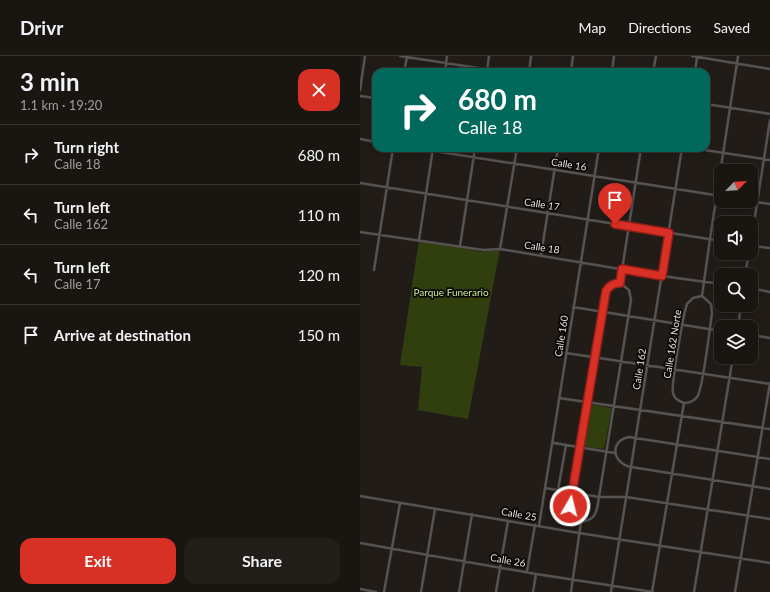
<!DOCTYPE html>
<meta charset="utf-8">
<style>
:root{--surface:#191511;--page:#221e1a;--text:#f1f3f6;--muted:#9f9f9f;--line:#373431;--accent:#d93025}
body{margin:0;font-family:Lato,sans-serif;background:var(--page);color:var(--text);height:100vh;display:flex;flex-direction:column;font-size:15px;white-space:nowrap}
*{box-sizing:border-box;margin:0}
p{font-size:13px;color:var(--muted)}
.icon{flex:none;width:22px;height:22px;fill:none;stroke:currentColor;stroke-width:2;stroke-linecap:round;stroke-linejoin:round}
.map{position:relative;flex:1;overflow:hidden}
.drawer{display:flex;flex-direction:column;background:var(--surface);width:360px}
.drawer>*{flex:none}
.top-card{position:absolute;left:12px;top:12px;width:338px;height:84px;border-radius:12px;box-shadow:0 2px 10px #0003,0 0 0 1px var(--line);background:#00695c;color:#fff;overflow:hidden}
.needle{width:26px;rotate:65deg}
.controls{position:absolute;left:354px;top:108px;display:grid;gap:8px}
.controls a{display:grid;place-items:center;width:44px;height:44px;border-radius:8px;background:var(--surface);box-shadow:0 2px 10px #0003,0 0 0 1px var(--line);font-size:20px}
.pin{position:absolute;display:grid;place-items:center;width:34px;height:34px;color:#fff;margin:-41px -17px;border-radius:50% 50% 50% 0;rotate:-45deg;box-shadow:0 0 4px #0007}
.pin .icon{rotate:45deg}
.me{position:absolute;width:44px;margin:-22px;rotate:8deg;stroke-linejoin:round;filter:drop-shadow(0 0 3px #0008)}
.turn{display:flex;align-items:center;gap:14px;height:84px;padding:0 20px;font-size:18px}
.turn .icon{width:52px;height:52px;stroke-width:2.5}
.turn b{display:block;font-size:28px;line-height:34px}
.round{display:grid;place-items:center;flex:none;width:42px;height:42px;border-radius:12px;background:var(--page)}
.summary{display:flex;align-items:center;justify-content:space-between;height:68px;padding:0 20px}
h1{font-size:24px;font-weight:700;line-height:30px}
.cta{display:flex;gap:8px;margin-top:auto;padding:8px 20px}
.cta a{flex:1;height:46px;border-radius:12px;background:var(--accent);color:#fff;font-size:16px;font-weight:700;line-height:46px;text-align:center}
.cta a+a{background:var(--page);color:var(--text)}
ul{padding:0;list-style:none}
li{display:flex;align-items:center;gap:12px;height:60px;padding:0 20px;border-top:1px solid var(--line)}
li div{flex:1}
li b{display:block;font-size:15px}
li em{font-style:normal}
header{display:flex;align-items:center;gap:24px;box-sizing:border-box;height:56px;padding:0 20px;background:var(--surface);border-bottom:1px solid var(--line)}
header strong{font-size:19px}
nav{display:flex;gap:22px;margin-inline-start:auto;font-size:14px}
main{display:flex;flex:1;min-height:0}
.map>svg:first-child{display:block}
</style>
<header>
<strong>Drivr</strong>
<nav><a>Map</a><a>Directions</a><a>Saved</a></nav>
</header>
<main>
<section class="drawer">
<div class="summary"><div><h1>3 min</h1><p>1.1 km · 19:20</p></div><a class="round" style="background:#d93025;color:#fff"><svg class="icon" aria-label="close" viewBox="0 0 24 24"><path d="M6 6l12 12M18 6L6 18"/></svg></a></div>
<ul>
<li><svg class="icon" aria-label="right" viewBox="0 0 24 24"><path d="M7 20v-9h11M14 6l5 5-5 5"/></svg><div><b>Turn right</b><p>Calle 18</p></div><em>680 m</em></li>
<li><svg class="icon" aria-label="left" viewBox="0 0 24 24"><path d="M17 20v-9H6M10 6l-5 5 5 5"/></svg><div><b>Turn left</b><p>Calle 162</p></div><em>110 m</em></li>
<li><svg class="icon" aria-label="left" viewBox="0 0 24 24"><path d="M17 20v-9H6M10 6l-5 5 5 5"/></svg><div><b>Turn left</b><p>Calle 17</p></div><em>120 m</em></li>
<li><svg class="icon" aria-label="arrive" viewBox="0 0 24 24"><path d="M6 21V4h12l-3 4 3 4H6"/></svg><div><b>Arrive at destination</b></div><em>150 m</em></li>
</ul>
<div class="cta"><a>Exit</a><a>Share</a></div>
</section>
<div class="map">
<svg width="410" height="536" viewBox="0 0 410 536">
<rect width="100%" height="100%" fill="#211c17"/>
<path fill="#313f0f" d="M59 184 122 196 140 193 108 363 58 354 62 311 40 309Z
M228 348 252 352 244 393 221 390Z"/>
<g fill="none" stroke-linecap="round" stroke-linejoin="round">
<defs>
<path id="street" d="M40 0 144 16
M332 0 410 13
M44 16 47 1
M85 16 87 0
M127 16 129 0
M169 16 171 0
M211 16 213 0
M252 16 254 0
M293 16 296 0
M335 16 337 1
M0 34 5 0
M0 40 16 42
M346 48 410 58
M0 83 16 86
M55 92 361 140
M331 92 410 104
M0 127 361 185
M391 145 410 148
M0 176 116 193 124 194 140 193 302 220 361 228
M59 184 73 92
M391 186 410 64
M100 190 115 92
M391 190 410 192
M140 193 157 92
M181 199 198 92
M14 214 33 92
M385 219 389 197
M260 227 281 92
M391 232 410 236
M213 251 361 275
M378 271 381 249
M391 279 410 282
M206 297 410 328
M199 342 410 373
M324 347C329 347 334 345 337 341 343 334 350 270 352 257L351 248 342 240
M194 387 255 397
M410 403 269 381C249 385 252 407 271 411L410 433
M185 432 239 441H266L410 463
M198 434 206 389
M0 440 219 477 410 507
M221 466C237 464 237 454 239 441L271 244 269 234 260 227
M221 466 214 461 210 450 244 240 248 232 260 227
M179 470 239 92
M0 487 176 518 293 536
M167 515 175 469
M0 533 16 536
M24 536 40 447
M61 536 75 453
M99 536 112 458
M136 536 148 465
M173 536 176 518
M211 536 221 466
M251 536 322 92
M292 536 324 347C318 345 314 342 313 337 311 329 323 259 327 248L333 242 342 240 350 183 378 0
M334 536 373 301
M375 536 410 327"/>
</defs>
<use href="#street" stroke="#3c3833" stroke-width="3"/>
<use href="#street" stroke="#575456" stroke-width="2"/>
</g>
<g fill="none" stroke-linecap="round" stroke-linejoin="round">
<defs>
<path id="route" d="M210 450 246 235C249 230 254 227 260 227L262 213 302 220 309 177 255 168"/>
</defs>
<use href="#route" stroke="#8d1f18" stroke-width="10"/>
<use href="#route" stroke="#d93025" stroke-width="7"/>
</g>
<g text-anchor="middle" stroke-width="3.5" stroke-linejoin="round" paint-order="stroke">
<g font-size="10" fill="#e4e1dd" stroke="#090705">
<text transform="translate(209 108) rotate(9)" y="4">Calle 16</text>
<text transform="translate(182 148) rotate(9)" y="4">Calle 17</text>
<text transform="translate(182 191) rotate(9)" y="4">Calle 18</text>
<text transform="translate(201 280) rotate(-81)" y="4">Calle 160</text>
<text transform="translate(312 288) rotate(-81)" y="4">Calle 162 Norte</text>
<text transform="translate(279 313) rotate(-81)" y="4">Calle 162</text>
<text transform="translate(159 458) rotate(10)" y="4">Calle 25</text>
<text transform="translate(148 504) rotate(10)" y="4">Calle 26</text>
</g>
<g font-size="10" fill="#cfeb94" stroke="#090705">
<text x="91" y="240">Parque Funerario</text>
</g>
</g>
</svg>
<div class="controls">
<a><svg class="needle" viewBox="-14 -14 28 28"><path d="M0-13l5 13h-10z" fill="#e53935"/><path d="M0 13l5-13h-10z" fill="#9f9f9f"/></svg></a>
<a><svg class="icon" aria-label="sound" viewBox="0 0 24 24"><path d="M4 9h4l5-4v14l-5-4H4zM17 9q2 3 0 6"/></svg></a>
<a><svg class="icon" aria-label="search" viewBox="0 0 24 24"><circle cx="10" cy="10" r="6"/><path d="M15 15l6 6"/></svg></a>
<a><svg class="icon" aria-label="layers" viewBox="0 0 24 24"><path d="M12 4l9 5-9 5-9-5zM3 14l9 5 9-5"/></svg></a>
</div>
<div class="pin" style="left:255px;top:168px;background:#d93025"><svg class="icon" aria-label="arrive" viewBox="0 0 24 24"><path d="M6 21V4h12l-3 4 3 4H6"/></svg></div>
<svg class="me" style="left:210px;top:450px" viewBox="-20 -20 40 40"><circle r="17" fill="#d93025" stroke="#fff" stroke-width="3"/><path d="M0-11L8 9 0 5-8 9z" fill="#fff"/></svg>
<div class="top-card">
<div class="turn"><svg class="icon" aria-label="right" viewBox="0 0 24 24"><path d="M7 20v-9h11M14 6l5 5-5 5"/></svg><div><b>680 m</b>Calle 18</div></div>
</div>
</div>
</main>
